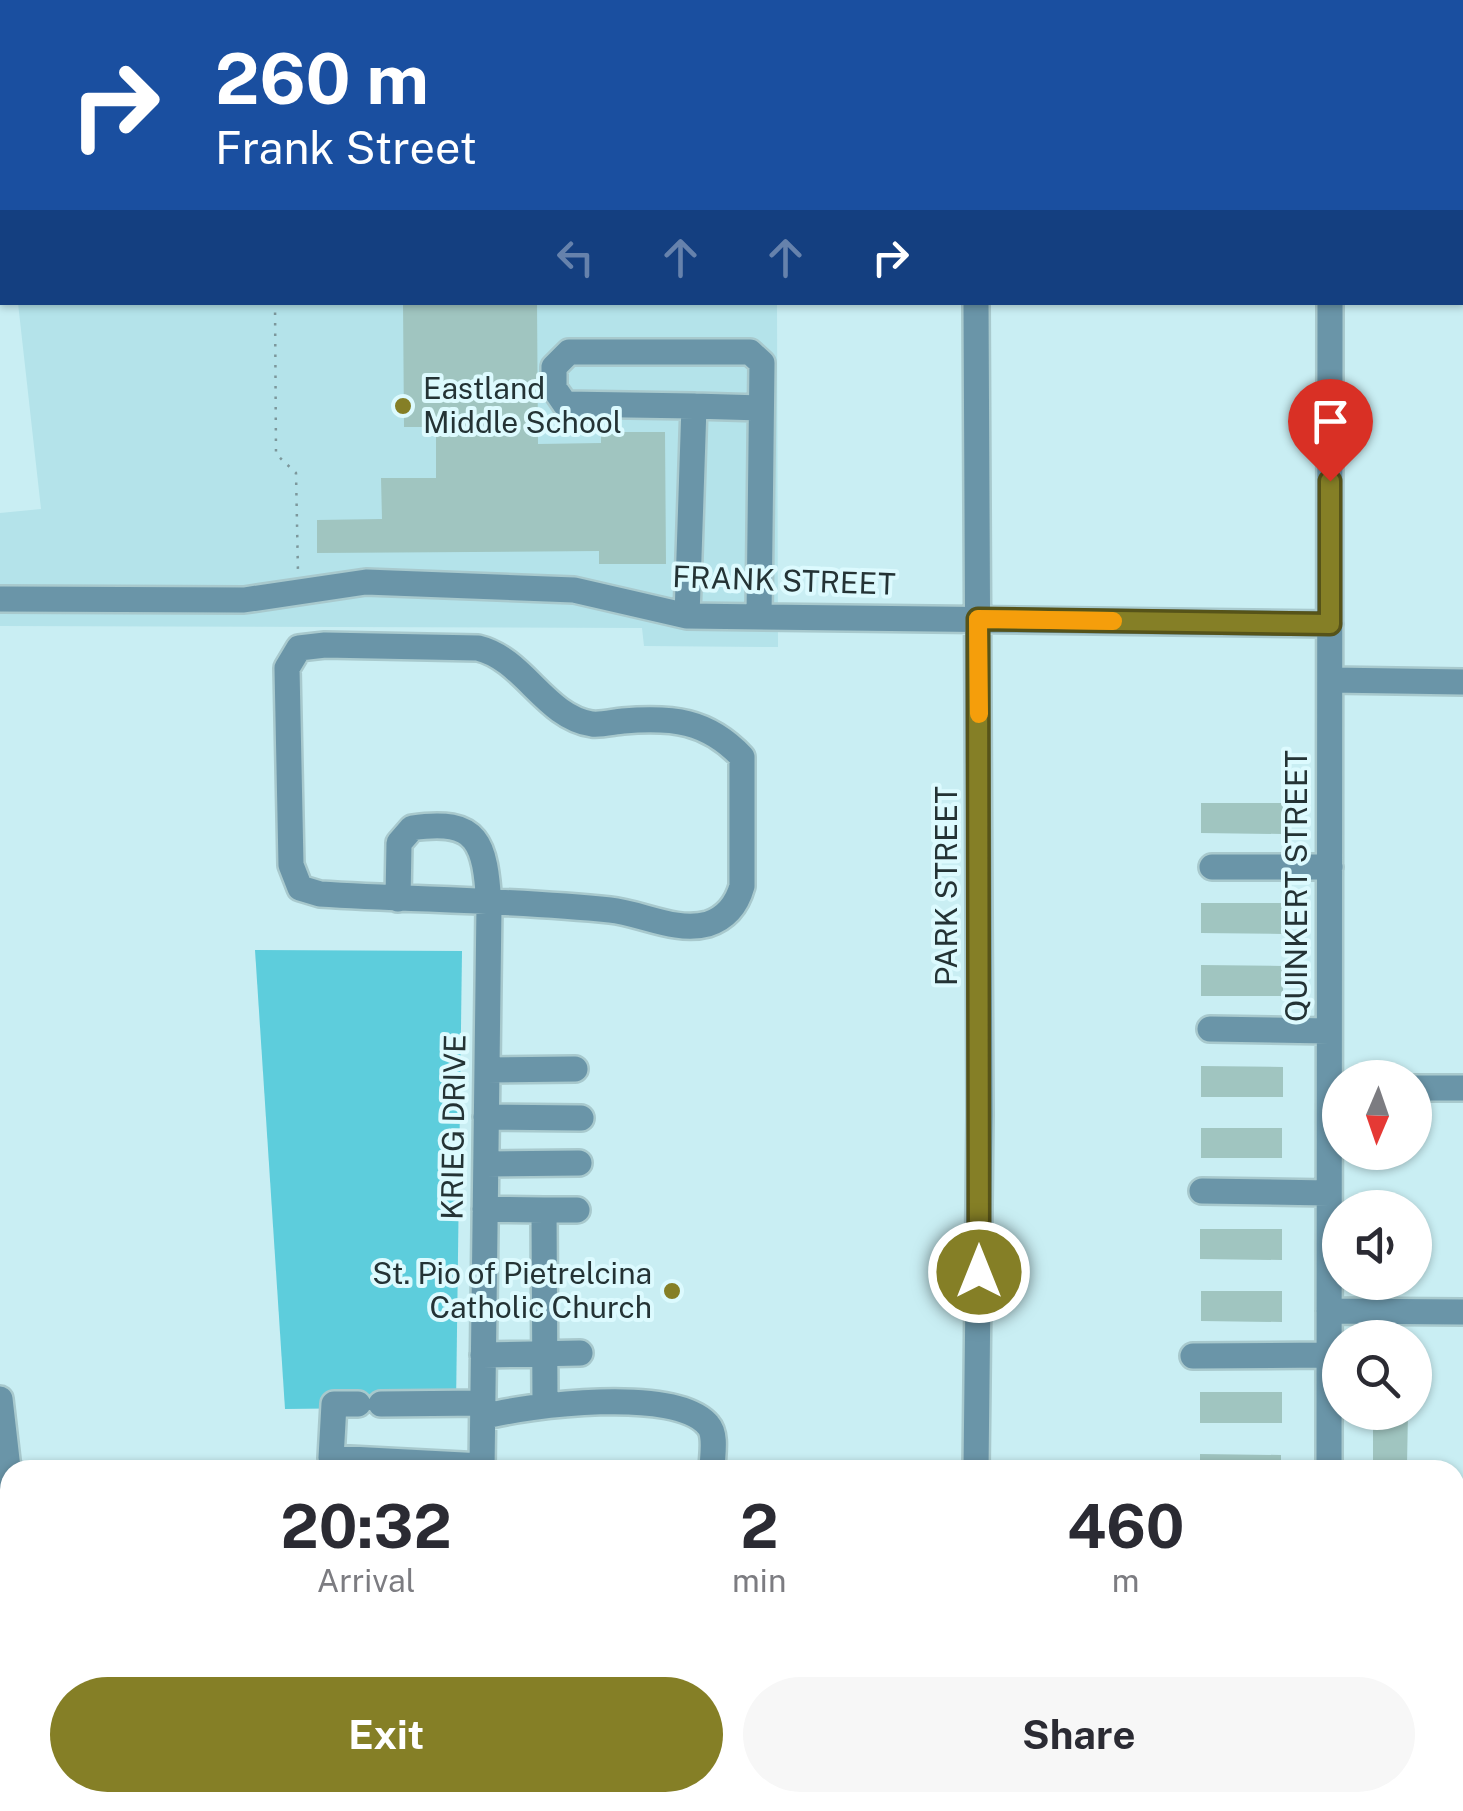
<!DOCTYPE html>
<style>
:root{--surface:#fff;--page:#f7f7f7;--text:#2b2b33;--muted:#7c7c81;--accent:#857f26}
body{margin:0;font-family:"Public Sans",sans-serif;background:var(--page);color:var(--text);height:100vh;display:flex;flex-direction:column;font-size:38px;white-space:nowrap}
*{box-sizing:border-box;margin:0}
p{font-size:32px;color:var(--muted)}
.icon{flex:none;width:55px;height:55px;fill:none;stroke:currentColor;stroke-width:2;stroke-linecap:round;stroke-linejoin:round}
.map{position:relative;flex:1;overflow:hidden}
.side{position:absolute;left:0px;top:1460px;width:1465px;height:352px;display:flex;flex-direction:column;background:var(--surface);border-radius:30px 30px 0 0;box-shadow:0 2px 8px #0004}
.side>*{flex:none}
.top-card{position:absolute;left:0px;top:0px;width:1465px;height:305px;box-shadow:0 2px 8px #0004;background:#1a4fa0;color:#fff;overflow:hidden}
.needle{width:65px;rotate:182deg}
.controls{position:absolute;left:1322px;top:1060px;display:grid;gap:20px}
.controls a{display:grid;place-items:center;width:110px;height:110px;border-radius:50%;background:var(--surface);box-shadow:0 2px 8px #0004;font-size:50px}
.pin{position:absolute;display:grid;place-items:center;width:85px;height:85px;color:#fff;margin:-102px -42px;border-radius:50% 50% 50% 0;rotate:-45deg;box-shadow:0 0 10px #0007}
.pin .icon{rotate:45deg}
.me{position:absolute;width:110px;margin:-55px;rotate:0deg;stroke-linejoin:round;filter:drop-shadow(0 0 8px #0008)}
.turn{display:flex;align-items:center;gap:35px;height:210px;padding:0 50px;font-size:45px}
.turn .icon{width:130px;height:130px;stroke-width:2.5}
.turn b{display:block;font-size:70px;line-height:85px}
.lanes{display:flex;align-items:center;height:95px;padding:0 50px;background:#0003;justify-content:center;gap:50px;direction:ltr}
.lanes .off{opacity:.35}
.eta{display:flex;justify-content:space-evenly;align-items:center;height:170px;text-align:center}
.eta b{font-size:60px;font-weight:700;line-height:70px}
.primary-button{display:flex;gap:20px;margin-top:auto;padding:20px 50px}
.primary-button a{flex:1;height:115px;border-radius:60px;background:var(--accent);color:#fff;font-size:40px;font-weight:700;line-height:115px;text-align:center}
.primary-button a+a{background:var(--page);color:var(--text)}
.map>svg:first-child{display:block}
</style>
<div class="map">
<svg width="1463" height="1811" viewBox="0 0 1463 1811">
<rect width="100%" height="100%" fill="#c9eef3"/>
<path fill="#b4e3ea" d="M250 0H774V2H250Z
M18 303H777L778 647 644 646 642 628 0 626V513L41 509Z
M1455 1570H1463V1728H1455Z"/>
<path fill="#5dcddc" d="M255 950 462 951 456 1407 285 1409Z"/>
<path fill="#a0c5c0" d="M403 302H537L538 444 601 443V432H665L666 564H599V551L317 553V520L382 519 381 478H436V427H404Z
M1201 803H1283L1282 834 1201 833Z
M1201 903H1283V934L1201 933Z
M1201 965 1283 966V996H1201Z
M1201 1066 1283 1067V1097H1201Z
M1201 1128H1282V1158H1201Z
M1200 1229H1282V1260L1200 1259Z
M1201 1291H1282V1322L1201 1321Z
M1200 1392H1282V1423H1200Z
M1373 1412H1408L1407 1465H1373Z
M1200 1454 1281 1455V1470H1200Z"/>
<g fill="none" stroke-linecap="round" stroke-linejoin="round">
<defs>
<path id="minor" d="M974 0V2
M1331 2V0
M976 302 980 1115 976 1470
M694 406 761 408
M0 599 244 600 366 582 574 590 687 616 1330 624
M687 616 694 406 565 404 554 388V367L569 352H750L762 363 759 616
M325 645 478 648C524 659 545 717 592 724 601 725 613 722 623 721 672 717 707 720 742 757V886C737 904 726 918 708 924 676 933 641 913 610 910 514 900 416 900 320 894L300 888 291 865 287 668 299 648Z
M1331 680 1463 682
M1212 867H1330
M398 899 399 843 412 828C479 818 485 843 489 905L482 1470
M1210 1029 1329 1031
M487 1070 575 1069
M1415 1088H1463
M486 1117 581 1118
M486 1164 579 1163
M1202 1191 1329 1193
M485 1209 544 1210 545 1404
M544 1210H577
M1329 1311 1463 1312
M483 1355 580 1353
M1193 1356 1328 1355
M0 1399 10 1486
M358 1404H334L331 1458 482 1466
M381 1404 483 1403
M483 1417C527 1405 676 1386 708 1425 717 1435 712 1457 712 1470
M1329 1470 1330 302
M1455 1538 1463 1539
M1389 1802V1811
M476 1811V1802"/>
<path id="major" d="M0 1766H10
M1455 1767H1463"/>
</defs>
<use href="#minor" stroke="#a8c9cd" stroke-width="30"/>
<use href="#major" stroke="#a8c9cd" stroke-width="30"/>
<path stroke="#7c979b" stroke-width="2.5" stroke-dasharray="2.5 8" stroke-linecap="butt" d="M257 0V2
M275 302 276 454 296 473 298 573"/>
<use href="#minor" stroke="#6a95a8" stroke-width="25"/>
<use href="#major" stroke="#1c4e62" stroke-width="25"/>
</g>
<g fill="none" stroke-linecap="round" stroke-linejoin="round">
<defs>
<path id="route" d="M979 1272 978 619 1330 624V481"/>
</defs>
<use href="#route" stroke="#565319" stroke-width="25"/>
<use href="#route" stroke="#857f26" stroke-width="18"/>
<path stroke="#f59e0b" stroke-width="18" d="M979 714 978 619 1113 621"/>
</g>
<g fill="#857f26" stroke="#dcfafe" stroke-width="4">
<circle cx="403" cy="406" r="10"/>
<circle cx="672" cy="1291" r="10"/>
</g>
<g text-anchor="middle" stroke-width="8" stroke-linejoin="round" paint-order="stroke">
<g font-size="30" fill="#243335" stroke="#dcfafe" text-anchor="start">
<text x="423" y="399">Eastland<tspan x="423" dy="34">Middle School</tspan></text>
<text x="652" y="1284" text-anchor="end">St. Pio of Pietrelcina<tspan x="652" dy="34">Catholic Church</tspan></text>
</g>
<g font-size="30" fill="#243335" stroke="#dcfafe">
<text transform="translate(784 581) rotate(2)" y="10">FRANK STREET</text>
<text transform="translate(947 886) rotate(-90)" y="10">PARK STREET</text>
<text transform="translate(1297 886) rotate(-90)" y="10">QUINKERT STREET</text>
<text transform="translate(454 1127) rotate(-89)" y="10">KRIEG DRIVE</text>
</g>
</g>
</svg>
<div class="controls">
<a><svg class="needle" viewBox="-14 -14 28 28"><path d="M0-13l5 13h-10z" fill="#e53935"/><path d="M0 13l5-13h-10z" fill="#7c7c81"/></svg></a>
<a><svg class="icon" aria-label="sound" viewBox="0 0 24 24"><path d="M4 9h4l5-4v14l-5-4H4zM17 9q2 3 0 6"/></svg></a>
<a><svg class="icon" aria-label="search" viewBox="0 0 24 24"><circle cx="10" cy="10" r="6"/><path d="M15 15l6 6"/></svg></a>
</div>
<div class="pin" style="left:1330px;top:481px;background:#d93025"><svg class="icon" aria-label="arrive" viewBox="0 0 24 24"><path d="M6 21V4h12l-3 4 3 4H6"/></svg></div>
<svg class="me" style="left:979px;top:1272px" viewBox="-20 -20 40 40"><circle r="17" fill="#857f26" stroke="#fff" stroke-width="3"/><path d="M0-11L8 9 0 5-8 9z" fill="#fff"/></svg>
<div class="top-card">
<div class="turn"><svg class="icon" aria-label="right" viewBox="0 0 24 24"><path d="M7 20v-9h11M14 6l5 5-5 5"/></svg><div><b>260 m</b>Frank Street</div></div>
<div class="lanes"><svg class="icon off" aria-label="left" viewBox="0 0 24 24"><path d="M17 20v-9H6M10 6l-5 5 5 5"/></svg><svg class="icon off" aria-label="ahead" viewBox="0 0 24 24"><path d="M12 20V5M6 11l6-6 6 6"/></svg><svg class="icon off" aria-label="ahead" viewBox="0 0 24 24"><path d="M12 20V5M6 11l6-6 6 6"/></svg><svg class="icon" aria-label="right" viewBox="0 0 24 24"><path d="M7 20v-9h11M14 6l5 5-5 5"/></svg></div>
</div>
<section class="side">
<div class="eta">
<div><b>20:32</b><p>Arrival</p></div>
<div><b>2</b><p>min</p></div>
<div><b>460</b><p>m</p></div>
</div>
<div class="primary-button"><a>Exit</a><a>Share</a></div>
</section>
</div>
